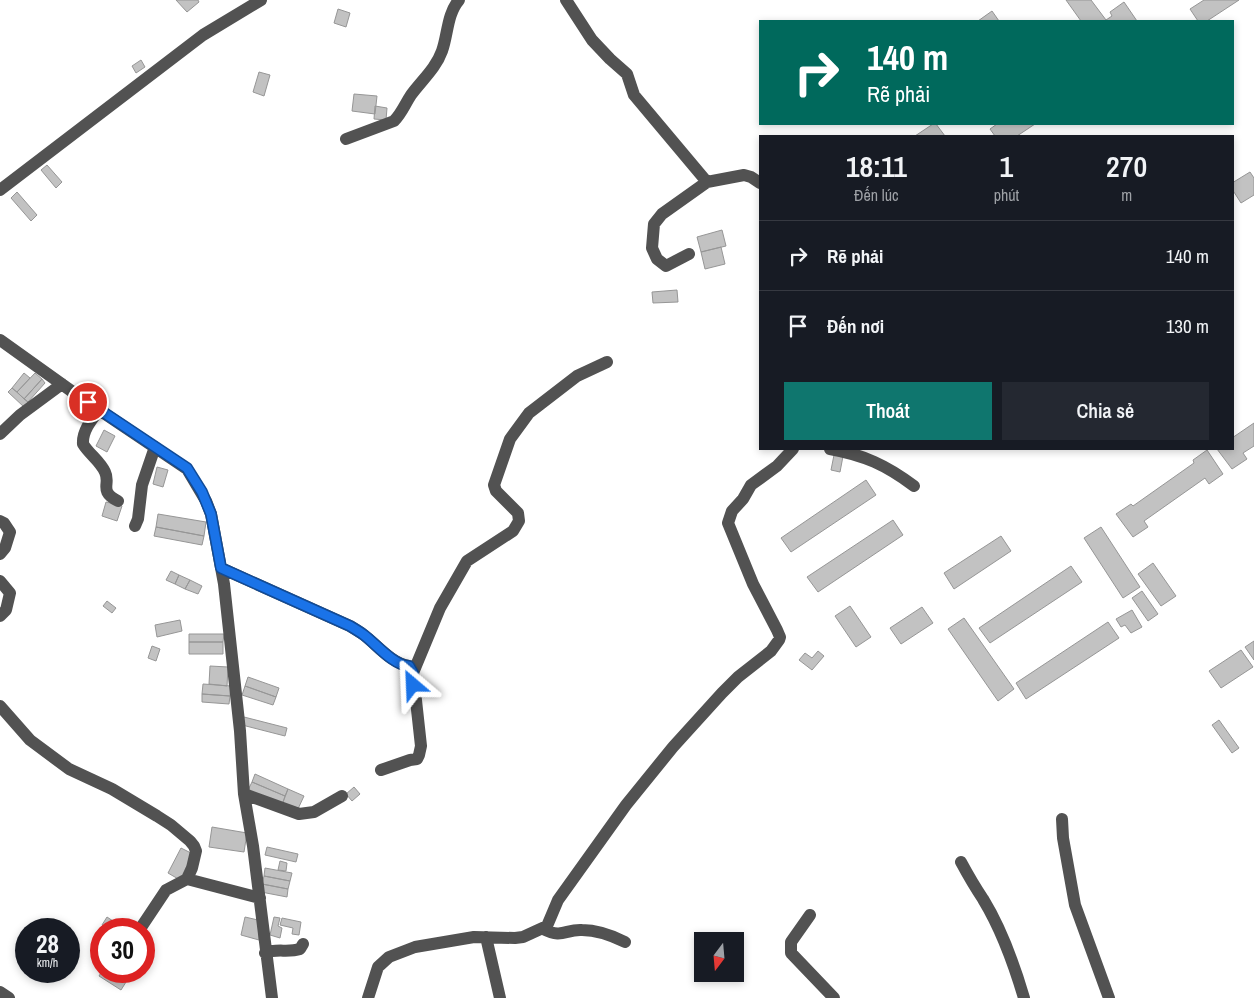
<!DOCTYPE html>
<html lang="vi">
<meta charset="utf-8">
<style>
:root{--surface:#171b24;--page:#242831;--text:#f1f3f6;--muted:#9ea1a6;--line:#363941;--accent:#0f766e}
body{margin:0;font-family:"Archivo Narrow",sans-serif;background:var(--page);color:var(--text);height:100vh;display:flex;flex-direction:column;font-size:19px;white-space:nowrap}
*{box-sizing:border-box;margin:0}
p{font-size:16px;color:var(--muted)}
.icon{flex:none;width:28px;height:28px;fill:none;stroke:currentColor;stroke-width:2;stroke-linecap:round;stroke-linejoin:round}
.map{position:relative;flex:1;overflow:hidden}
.details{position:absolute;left:759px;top:135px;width:475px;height:315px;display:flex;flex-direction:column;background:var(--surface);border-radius:0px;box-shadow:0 2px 8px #0003}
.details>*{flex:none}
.top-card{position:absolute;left:759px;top:20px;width:475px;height:105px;border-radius:0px;box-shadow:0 2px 8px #0003;background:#00695c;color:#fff;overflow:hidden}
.needle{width:32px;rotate:196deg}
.fabs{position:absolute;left:694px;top:932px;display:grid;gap:10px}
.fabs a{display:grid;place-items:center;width:50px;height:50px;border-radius:0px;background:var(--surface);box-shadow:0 2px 8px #0003;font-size:25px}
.speed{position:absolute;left:15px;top:918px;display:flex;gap:10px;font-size:25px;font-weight:700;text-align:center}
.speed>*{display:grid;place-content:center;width:65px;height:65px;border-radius:50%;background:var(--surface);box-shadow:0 2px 8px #0003;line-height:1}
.speed small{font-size:12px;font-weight:400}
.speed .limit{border:8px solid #d22;background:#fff;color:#111}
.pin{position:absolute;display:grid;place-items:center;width:42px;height:42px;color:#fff;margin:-21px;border:2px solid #fff;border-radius:50%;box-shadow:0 1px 5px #0007}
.me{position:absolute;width:55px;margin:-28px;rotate:334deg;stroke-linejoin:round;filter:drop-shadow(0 0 4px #0008)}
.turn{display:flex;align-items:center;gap:18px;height:105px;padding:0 25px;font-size:22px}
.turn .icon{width:65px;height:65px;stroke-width:2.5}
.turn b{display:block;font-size:35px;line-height:42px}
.eta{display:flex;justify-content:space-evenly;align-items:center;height:85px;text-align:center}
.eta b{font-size:30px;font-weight:600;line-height:35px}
.primary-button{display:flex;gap:10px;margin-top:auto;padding:10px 25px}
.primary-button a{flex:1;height:58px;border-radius:0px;background:var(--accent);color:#fff;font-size:20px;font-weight:600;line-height:58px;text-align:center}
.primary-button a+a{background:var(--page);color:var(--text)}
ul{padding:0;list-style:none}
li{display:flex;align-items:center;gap:15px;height:70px;padding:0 25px;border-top:1px solid var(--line)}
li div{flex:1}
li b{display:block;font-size:19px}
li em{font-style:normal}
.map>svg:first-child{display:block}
</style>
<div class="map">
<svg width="1254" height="998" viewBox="0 0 1254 998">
<rect width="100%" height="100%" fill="#fff"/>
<path fill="#c2c2c2" stroke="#969696" d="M176 0H198L199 2 187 12Z
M1066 0H1091L1106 20 1112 16 1110 12 1124 2 1137 21H1081Z
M1204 0H1239L1207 21H1198L1190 9Z
M338 9 350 13 346 27 334 23Z
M992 11 999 21H978Z
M141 60 145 67 136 73 132 66Z
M259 72 270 75 264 96 253 92Z
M354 94 377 96 375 114 352 111Z
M375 106 387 108 386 120 374 119Z
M933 124H936L945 136H915Z
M997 124H1035L1017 136H995L990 129Z
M47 165 62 182 56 188 41 170Z
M1250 172 1254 178V195L1241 203 1232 189V183Z
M17 192 37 215 31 221 11 198Z
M722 230 726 246 701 252 697 237Z
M721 247 725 264 705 269 701 252Z
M677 290 678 302 653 303 652 292Z
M24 373 30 378 17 392 12 388Z
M35 373 42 379 24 399 17 392Z
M42 379 45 383 28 402 24 399Z
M12 388 28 402 24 407 8 392Z
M1254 423V446L1243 453 1247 459 1232 469 1217 449H1232V438Z
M104 430 115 436 107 452 96 446Z
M835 450 844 451 840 472 831 470Z
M1207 450 1223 474 1209 484 1205 478 1144 521 1148 527 1133 537 1116 514 1131 504 1133 506 1194 463 1193 460Z
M157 467 168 470 163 487 153 484Z
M866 480 876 495 791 552 781 538Z
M106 502 122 506 117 521 102 516Z
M158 514 206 522 204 536 156 527Z
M893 520 903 535 818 592 807 577Z
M156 527 204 536 202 545 154 536Z
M1101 527 1140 587 1123 598 1084 538Z
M1001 536 1011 551 954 589 944 573Z
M1153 563 1176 596 1161 606 1138 574Z
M1071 566 1082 582 990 643 979 628Z
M171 571 179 575 175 584 166 580Z
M179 575 190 580 185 589 175 584Z
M190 580 202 586 198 594 185 589Z
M1142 591 1158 614 1148 621 1132 598Z
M107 601 116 608 112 613 103 606Z
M850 606 871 637 856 647 835 616Z
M922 607 933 623 901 644 890 628Z
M1132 610 1142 627 1131 633 1125 625 1121 627 1116 619Z
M964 618 1014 689 998 701 948 629Z
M180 620 182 631 157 637 155 625Z
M1108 622 1119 638 1026 699 1016 683Z
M189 634H224L223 642H189Z
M1254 641V660L1245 647Z
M189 642H223V654H189Z
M152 646 160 649 156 661 148 658Z
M1241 650 1253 667 1221 688 1209 671Z
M818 651 824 656 812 670 799 660 805 653 812 658Z
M210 666 228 667 227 686 209 684Z
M248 677 279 688 276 697 245 686Z
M203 684 231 686 230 696 202 694Z
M245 686 276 697 273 705 242 695Z
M202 694 230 696 229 704 202 702Z
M244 717 287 728 285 736 242 725Z
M1219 720 1239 748 1232 753 1212 725Z
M255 774 288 789 285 796 252 782Z
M252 782 285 796 282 805 248 790Z
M354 787 360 794 352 801 346 794Z
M288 789 304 796 297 811 282 805Z
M212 827 247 833 244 852 209 847Z
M267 847 298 854 296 862 265 855Z
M181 848 193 854 180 880 168 873Z
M280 861 287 863 286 871 278 870Z
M265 868 292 873 290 881 264 876Z
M264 876 290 881 288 889 262 884Z
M262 884 288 889 287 897 261 892Z
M107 917 125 929H107L102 925Z
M245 917 258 920 259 940 241 935Z
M274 917 280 918 278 926 282 928 280 938 270 935Z
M282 918 301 922 299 935 292 934 293 928 280 925Z
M102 971H127L131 974 121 990 99 976Z"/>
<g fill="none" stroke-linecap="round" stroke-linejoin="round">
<path stroke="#525252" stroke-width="12" d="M566 0 592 40 610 59 627 74 634 95 707 182
M346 139 394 121C402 113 405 104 411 95 422 80 436 68 442 51 448 34 447 14 459 0
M0 190 203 35 261 0
M689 254 666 266 657 259 652 248 654 224 662 214 707 182 744 175 751 177 760 183
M0 340 77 395 187 469 206 501 211 514 224 584 240 731 244 794 253 846 272 998
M99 410C92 419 82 431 83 444 89 454 100 461 105 472 111 484 98 491 118 501
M0 434 20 415 62 384
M830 449C864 455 886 465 914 486
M0 521 4 523 10 532 5 548 0 554
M135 526 138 519 142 485 155 447
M221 568 350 626C355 629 360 632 364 635 376 644 392 664 409 666L413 673 421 746 419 755 417 759 410 760 381 770
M0 581 10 593 6 610 0 616
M413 673 440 608 467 561 513 531 519 521 518 513 496 491 494 485 510 439 529 413 577 376 607 362
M0 706 30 740 69 769 112 789 157 816 171 825 190 841 194 846 196 851 192 868 187 879 166 890 140 929
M244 794 299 814 314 812 342 796
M1062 819 1063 838 1075 905 1109 998
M961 862C968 875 975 887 983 899 1002 930 1014 964 1024 998
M187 879 260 898
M810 915 791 942V953L834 998
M543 929C563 939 565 929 582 930 596 930 613 936 625 942
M486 937 500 998
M265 953C276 948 288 953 300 949L303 944
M0 992 9 998
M368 998 378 967 389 957 415 947 474 937 515 938 523 937 547 926 558 900 626 805 673 747 722 693 738 677 771 651 779 640 780 637 777 630 753 584 728 523 732 511 743 499 751 485 777 466 793 449"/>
</g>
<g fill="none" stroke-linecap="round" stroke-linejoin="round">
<defs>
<path id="route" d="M88 402 187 468 202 492 211 514 221 568 350 626C355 629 360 632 364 635 376 644 393 665 409 666L413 673V685"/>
</defs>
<use href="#route" stroke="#114b97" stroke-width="12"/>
<use href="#route" stroke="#1a73e8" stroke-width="9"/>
</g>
</svg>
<div class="fabs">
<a><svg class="needle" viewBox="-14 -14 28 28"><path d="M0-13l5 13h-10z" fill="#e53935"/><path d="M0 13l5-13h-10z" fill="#9ea1a6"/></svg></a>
</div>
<div class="speed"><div>28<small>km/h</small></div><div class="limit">30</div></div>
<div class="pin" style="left:88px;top:402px;background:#d93025"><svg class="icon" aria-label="arrive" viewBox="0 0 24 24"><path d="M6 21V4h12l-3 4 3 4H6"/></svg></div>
<svg class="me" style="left:413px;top:685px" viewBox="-20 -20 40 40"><path d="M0-17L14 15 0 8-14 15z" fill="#1a73e8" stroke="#fff" stroke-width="4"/></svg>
<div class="top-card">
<div class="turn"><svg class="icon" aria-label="right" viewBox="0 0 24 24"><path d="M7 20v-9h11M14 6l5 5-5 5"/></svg><div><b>140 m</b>Rẽ phải</div></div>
</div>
<section class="details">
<div class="eta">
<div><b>18:11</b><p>Đến lúc</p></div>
<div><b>1</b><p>phút</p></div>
<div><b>270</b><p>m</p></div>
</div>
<ul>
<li><svg class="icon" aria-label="right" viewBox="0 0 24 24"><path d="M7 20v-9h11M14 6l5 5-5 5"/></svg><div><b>Rẽ phải</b></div><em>140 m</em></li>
<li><svg class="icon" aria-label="arrive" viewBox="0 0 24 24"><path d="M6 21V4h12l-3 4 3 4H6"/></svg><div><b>Đến nơi</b></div><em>130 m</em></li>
</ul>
<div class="primary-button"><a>Thoát</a><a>Chia sẻ</a></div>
</section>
</div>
